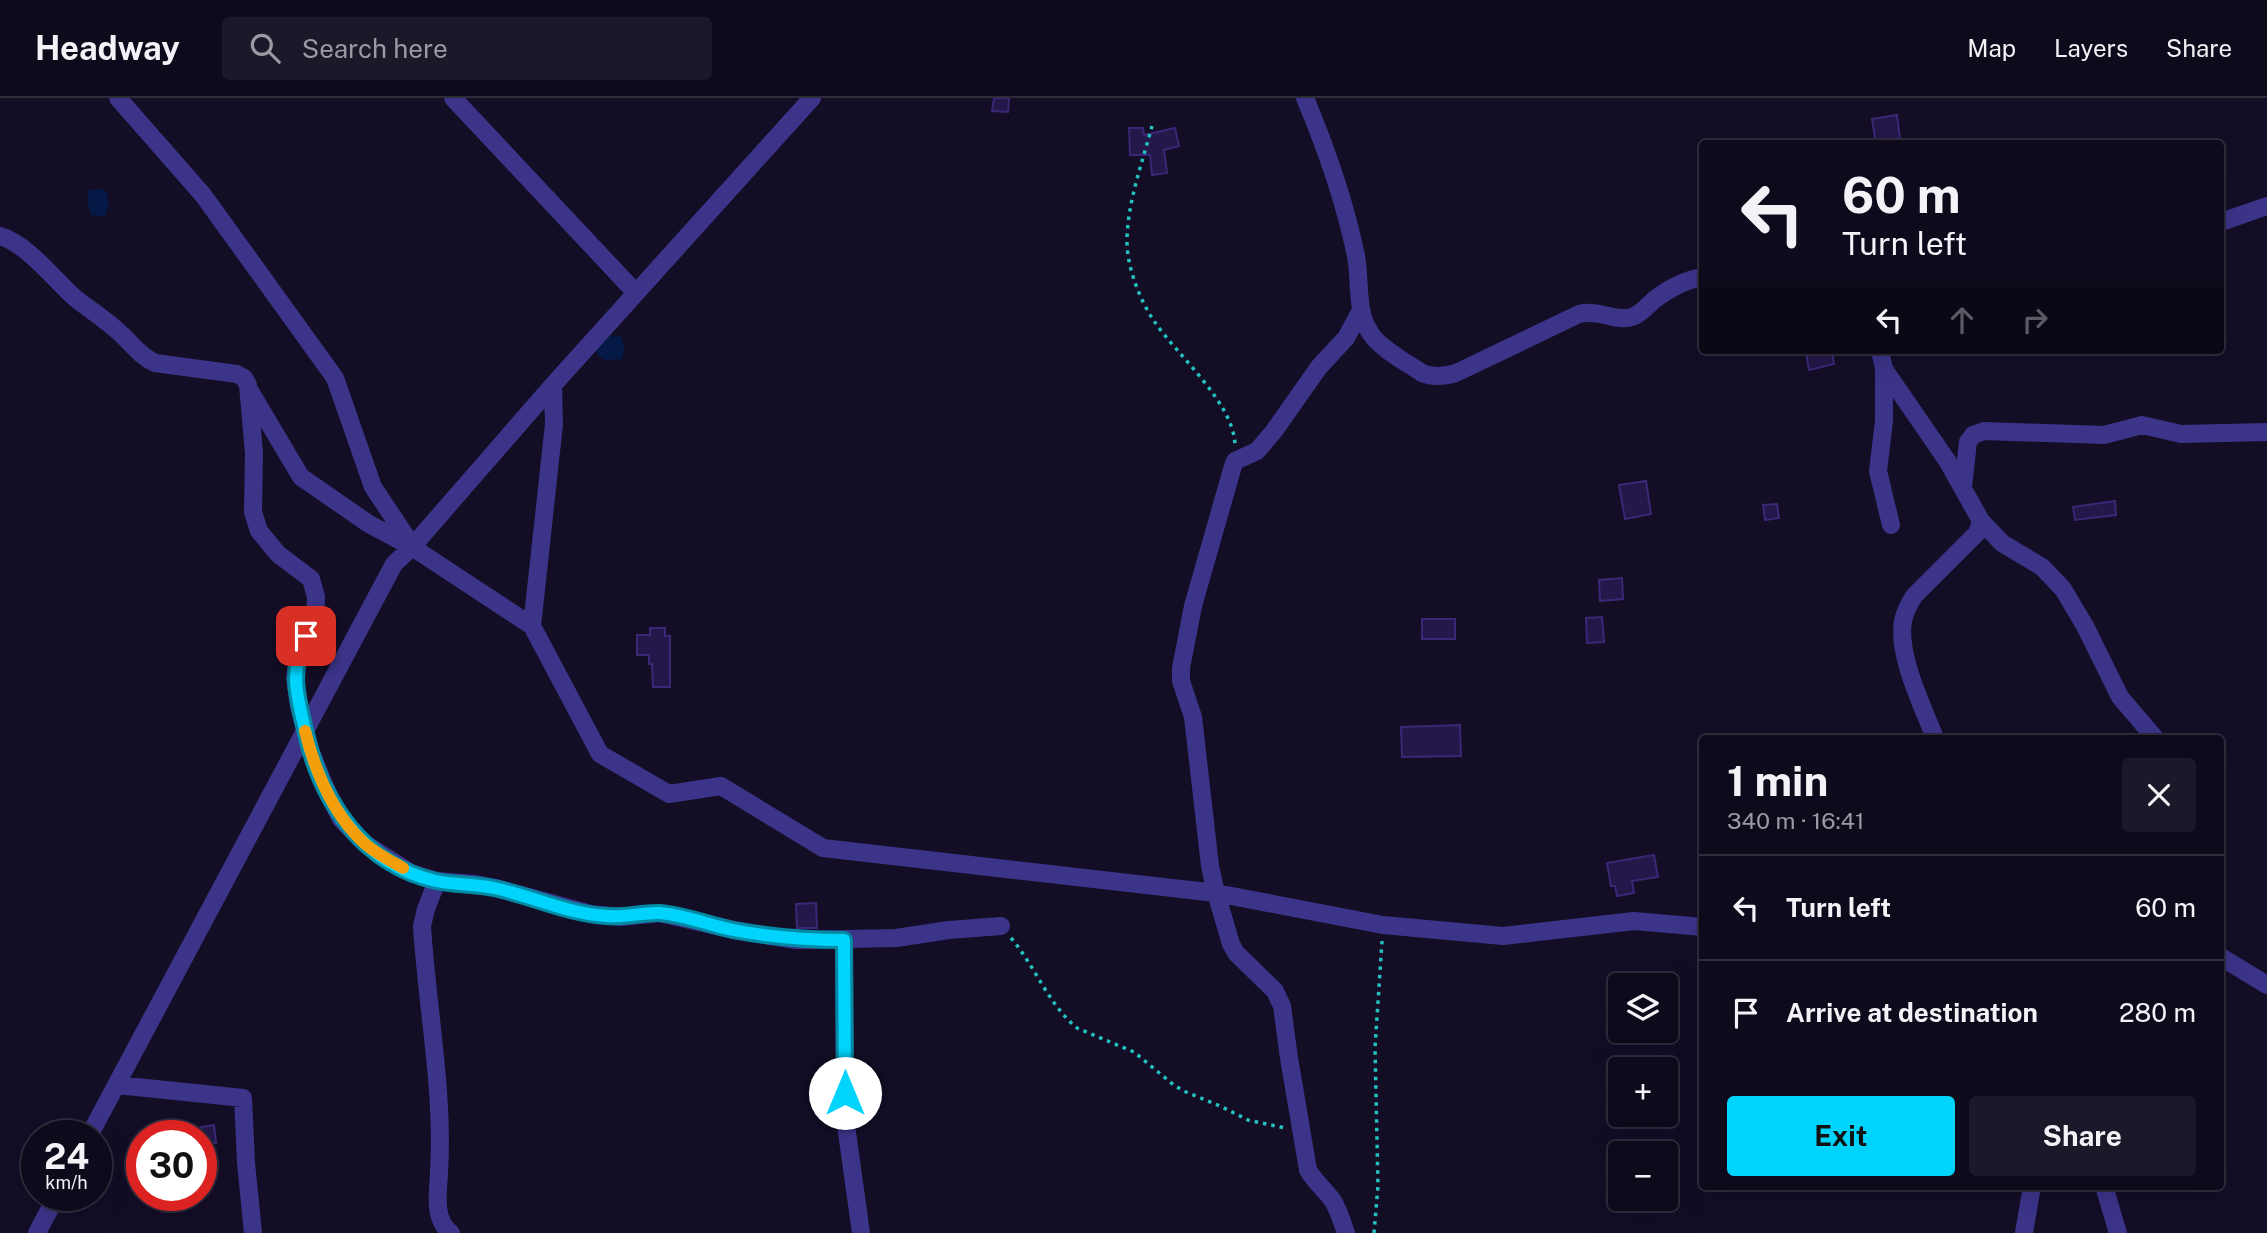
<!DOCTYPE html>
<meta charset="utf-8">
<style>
:root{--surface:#0e0a1c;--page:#1c1829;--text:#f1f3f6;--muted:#9b9aa3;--line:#2e2b3b;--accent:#00d4fd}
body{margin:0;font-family:"Public Sans",sans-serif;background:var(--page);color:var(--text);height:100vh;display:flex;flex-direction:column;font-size:26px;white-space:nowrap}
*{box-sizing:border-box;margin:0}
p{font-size:23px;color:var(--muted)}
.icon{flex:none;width:38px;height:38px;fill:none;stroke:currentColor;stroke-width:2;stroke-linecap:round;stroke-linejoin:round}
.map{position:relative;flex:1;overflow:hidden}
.details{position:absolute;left:1699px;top:637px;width:525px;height:455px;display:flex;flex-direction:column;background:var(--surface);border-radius:7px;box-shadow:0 7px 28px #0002,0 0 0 2px var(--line)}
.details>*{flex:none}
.guide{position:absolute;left:1699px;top:42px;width:525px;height:214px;border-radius:7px;box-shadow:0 7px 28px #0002,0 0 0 2px var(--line);background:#0e0a1c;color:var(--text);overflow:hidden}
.tools{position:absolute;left:1608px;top:875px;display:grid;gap:14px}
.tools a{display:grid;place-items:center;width:70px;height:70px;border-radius:7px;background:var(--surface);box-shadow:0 7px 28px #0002,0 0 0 2px var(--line);font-size:35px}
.speed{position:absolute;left:21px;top:1022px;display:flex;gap:14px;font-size:35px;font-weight:700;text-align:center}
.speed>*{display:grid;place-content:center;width:91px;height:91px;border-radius:50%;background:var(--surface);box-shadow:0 7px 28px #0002,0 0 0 2px var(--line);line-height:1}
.speed small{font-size:18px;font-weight:400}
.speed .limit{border:10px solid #d22;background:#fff;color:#111}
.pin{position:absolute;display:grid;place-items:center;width:60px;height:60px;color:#fff;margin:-30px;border-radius:14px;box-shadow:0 4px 10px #0006}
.me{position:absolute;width:77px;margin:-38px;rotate:0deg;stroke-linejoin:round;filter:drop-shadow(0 0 5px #0008)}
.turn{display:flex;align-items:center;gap:24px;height:147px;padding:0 28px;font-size:32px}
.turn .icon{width:91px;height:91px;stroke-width:2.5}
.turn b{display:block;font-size:49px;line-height:60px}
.lanes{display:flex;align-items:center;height:66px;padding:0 28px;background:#0003;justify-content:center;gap:35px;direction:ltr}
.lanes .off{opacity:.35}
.round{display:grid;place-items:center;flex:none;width:74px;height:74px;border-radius:7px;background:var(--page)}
.headline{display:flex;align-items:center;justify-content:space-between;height:119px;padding:0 28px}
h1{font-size:42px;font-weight:700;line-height:52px}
.primary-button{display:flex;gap:14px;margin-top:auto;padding:14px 28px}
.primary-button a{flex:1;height:80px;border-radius:7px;background:var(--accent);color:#111;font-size:28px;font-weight:700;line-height:80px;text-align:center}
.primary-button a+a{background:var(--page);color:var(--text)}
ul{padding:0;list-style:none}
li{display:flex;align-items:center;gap:21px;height:105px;padding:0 28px;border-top:2px solid var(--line)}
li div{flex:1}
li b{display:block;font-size:26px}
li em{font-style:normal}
header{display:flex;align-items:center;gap:42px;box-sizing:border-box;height:98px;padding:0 35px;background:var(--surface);border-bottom:2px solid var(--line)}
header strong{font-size:33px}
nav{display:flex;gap:38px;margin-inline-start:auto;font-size:24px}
.search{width:490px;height:63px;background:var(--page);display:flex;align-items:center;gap:18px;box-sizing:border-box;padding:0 24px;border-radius:7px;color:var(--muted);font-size:26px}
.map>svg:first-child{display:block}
</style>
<header>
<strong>Headway</strong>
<div class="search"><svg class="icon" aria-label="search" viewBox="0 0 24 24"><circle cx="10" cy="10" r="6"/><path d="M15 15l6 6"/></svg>Search here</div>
<nav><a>Map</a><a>Layers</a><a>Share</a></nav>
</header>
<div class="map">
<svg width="2267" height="1135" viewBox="0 0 2267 1135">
<rect width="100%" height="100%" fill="#130d26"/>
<path fill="#051947" d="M100 90 107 95 109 108 106 117 98 119 91 116 88 107V93Z
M621 238C624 246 626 254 621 261L605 262 598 258 595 246 599 239Z"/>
<path fill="#241749" stroke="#3c2777" stroke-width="2" d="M994 0H1009L1008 14 992 13Z
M1897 17 1900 40 1895 41 1896 46H1876L1872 21Z
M1129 30H1143L1144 37 1175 30 1179 48 1164 52 1167 75 1152 77 1150 57H1130Z
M1832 253 1834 266 1809 272 1806 255Z
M1646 383 1651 416 1625 421 1619 387Z
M2115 403 2116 417 2075 422 2073 409Z
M1777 406 1779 420 1765 422 1763 407Z
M1622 480 1623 501 1600 503 1599 482Z
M1602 519 1604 544 1587 545 1586 520Z
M1422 521H1455V541H1422Z
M650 530H665V538H670V589H653L652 566H649V557H637V537H650Z
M1460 627 1461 658 1402 659 1401 629Z
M1654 757 1658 779 1632 783 1634 795 1617 798 1615 788H1611L1607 765Z
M816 805 817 830H797L796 806Z
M214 1027 216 1045 201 1047V1029Z"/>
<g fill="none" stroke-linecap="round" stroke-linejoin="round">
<path stroke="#24c1c1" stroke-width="3.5" stroke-dasharray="3.5 5" stroke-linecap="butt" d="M1152 28C1142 66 1126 108 1127 148 1129 174 1140 202 1154 223 1177 257 1234 305 1235 347
M1011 840C1035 868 1048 906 1077 930L1134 954 1175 988 1186 994 1220 1008 1248 1022 1285 1030
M1374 1135 1378 1088 1375 950 1382 843"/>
<path stroke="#3c3489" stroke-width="18" d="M118 0 203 97 335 280 373 389 411 446
M453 0 636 195
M1305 0C1326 50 1345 104 1356 158 1361 184 1355 213 1371 236 1380 250 1407 265 1422 275 1433 280 1445 278 1456 275L1579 216C1599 211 1616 224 1632 219 1641 216 1647 208 1654 202 1668 191 1685 182 1703 179
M2221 124 2267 108
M0 138C27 146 54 181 75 200 90 212 108 223 122 237 133 247 140 258 155 265L237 276 244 280 248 287 254 355 253 414 259 433 278 456 311 481 316 499 315 519 298 557 295 580 299 608 310 652 325 689 341 721 364 745 411 775 437 783 475 786 496 790 591 816 621 819 659 815 734 832 796 842 896 840 949 832 1001 828
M1880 252 1884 271 1948 364 1981 423 1977 435 1914 498C1909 506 1905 513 1903 523 1897 557 1923 609 1935 640
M1884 271V323L1878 373 1891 427
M250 293 301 379 369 426 412 449 532 528 600 656 669 696 721 688 823 750 1216 795 1383 827 1503 838 1634 823 1703 829
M1963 389 1968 344 1973 337 1984 333 2104 337 2142 327 2181 336 2267 334
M1981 423 2002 445 2042 469 2063 491 2085 528 2120 599 2155 640
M532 528 554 326 553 287
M437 783 426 811 422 828C427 910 444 992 439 1075 438 1095 433 1122 451 1135
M844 842 845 1020 861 1135
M2221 859 2267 887
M117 987 243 1000 246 1065 253 1135
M89 1038 394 466 412 449 553 287 812 0
M2104 1088 2118 1135
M37 1135 57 1097
M1346 1135C1342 1124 1339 1113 1333 1103 1325 1092 1315 1084 1308 1072L1289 960 1282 908 1275 893 1236 855 1231 846 1216 795 1210 768 1193 619 1181 583V570L1193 508 1233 368 1235 363 1257 353 1274 333 1319 269 1346 240 1361 212
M2024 1135 2032 1088"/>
</g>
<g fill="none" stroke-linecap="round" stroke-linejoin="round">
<defs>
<path id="route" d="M306 538C289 577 297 597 306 636 322 705 364 767 436 783 455 787 475 786 494 790 532 798 568 816 607 818 625 820 643 814 660 815 685 817 709 827 733 832 770 839 806 842 844 842L845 995"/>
</defs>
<use href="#route" stroke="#008aa4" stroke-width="18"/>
<use href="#route" stroke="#00d4fd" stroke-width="12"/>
<path stroke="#f59e0b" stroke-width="12" d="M305 633C315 673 332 714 362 743 373 754 389 762 403 770"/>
</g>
</svg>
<div class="tools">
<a><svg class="icon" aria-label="layers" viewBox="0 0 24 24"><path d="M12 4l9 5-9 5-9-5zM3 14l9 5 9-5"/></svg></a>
<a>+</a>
<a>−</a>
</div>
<div class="speed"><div>24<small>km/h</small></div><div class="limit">30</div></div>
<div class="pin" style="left:306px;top:538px;background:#d93025"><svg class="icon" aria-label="arrive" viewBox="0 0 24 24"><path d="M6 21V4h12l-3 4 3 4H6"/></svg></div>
<svg class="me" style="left:845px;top:995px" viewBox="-20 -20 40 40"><circle r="19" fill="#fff"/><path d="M0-13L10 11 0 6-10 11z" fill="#00d4fd"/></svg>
<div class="guide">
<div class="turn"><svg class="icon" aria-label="left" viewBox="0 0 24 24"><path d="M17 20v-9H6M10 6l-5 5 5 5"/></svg><div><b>60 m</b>Turn left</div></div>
<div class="lanes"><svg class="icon" aria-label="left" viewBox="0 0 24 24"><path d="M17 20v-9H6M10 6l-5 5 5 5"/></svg><svg class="icon off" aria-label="ahead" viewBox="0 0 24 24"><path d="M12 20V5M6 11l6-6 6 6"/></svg><svg class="icon off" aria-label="right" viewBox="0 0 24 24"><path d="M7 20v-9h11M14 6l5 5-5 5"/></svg></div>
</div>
<section class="details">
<div class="headline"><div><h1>1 min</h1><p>340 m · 16:41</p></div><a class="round"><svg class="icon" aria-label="close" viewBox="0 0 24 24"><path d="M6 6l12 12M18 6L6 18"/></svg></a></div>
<ul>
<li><svg class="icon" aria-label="left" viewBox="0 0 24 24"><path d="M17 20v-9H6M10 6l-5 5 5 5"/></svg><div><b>Turn left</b></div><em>60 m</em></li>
<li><svg class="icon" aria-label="arrive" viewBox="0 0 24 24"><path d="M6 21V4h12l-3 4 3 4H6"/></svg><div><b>Arrive at destination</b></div><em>280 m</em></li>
</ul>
<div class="primary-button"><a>Exit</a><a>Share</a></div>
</section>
</div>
